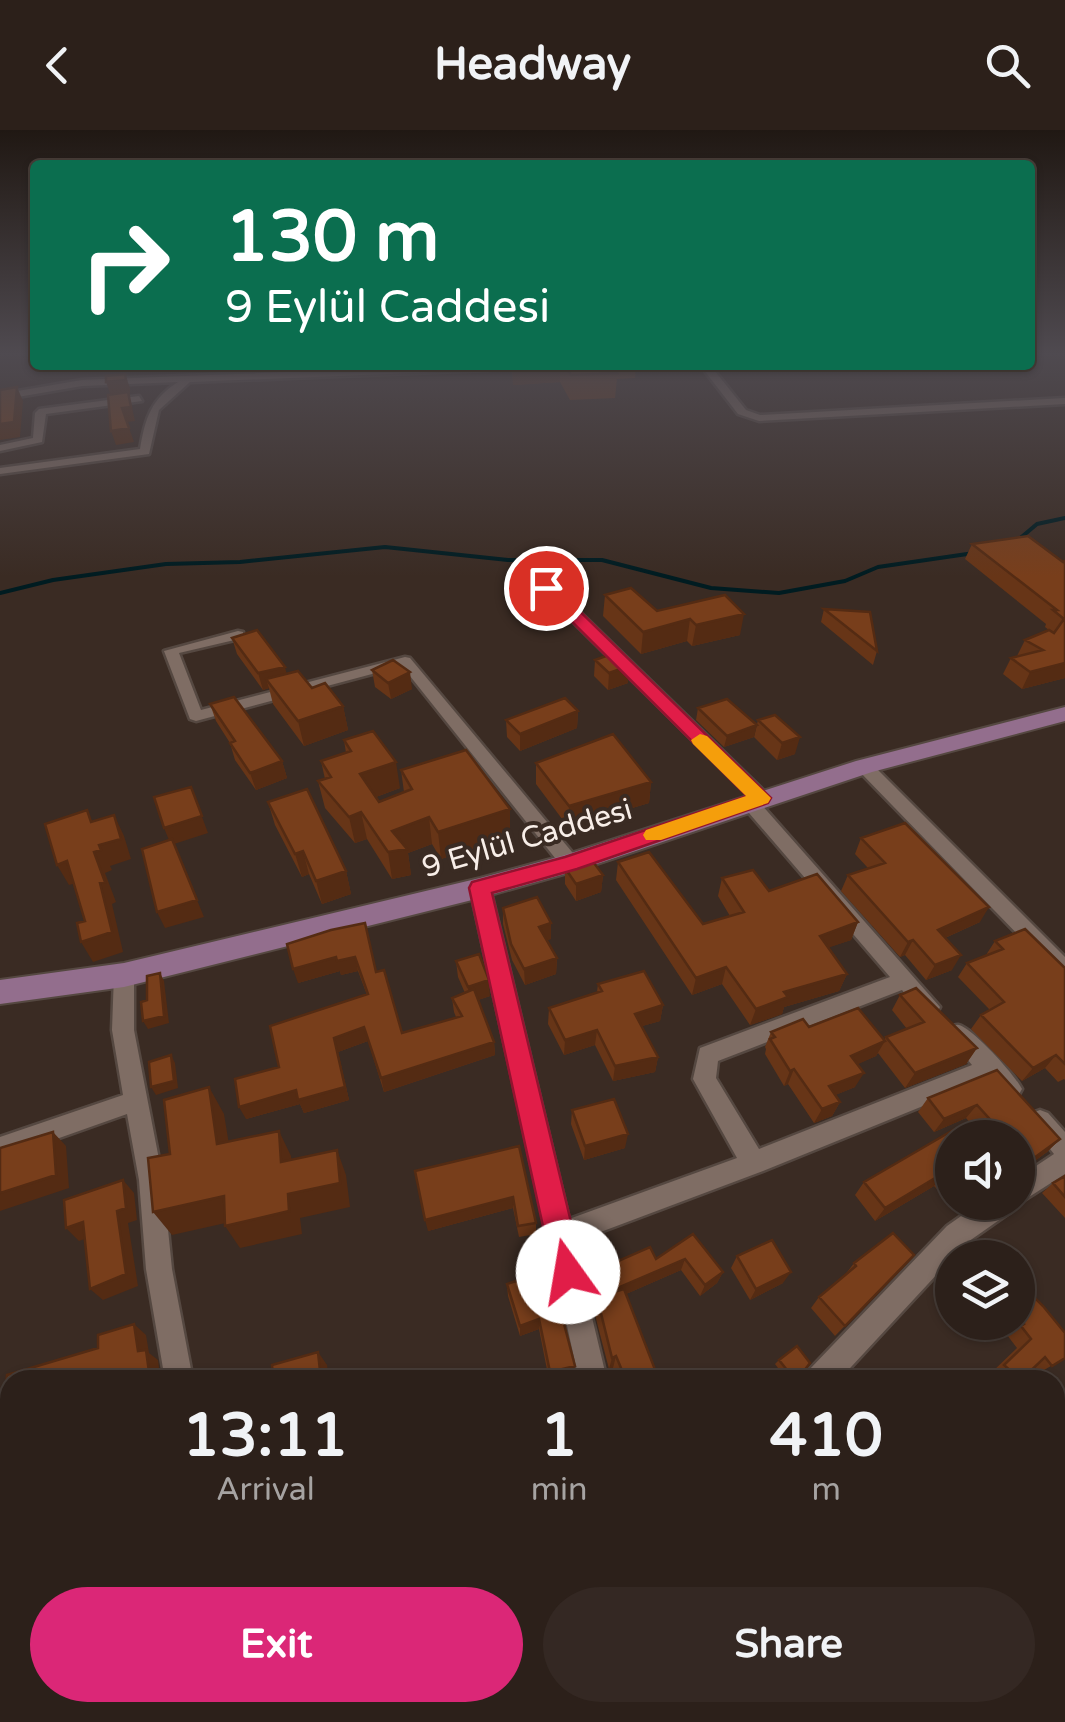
<!DOCTYPE html>
<meta charset="utf-8">
<style>
:root{--surface:#2c201a;--page:#342823;--text:#f1f3f6;--muted:#a6a3a2;--line:#483e39;--accent:#db2777}
body{margin:0;font-family:"Varela Round",sans-serif;background:var(--page);color:var(--text);height:100vh;display:flex;flex-direction:column;font-size:38px;white-space:nowrap}
*{box-sizing:border-box;margin:0}
p{font-size:32px;color:var(--muted)}
.icon{flex:none;width:55px;height:55px;fill:none;stroke:currentColor;stroke-width:2;stroke-linecap:round;stroke-linejoin:round}
.map{position:relative;flex:1;overflow:hidden}
.sheet{position:absolute;left:0px;top:1240px;width:1065px;height:352px;display:flex;flex-direction:column;background:var(--surface);border-radius:30px 30px 0 0;box-shadow:0 2px 8px #0004,0 0 0 2px var(--line)}
.sheet>*{flex:none}
.top-card{position:absolute;left:30px;top:30px;width:1005px;height:210px;border-radius:10px;box-shadow:0 2px 8px #0004,0 0 0 2px var(--line);background:#0b6e4f;color:#fff;overflow:hidden}
.controls{position:absolute;left:935px;top:990px;display:grid;gap:20px}
.controls a{display:grid;place-items:center;width:100px;height:100px;border-radius:50%;background:var(--surface);box-shadow:0 2px 8px #0004,0 0 0 2px var(--line);font-size:50px}
.pin{position:absolute;display:grid;place-items:center;width:85px;height:85px;color:#fff;margin:-42px;border:5px solid #fff;border-radius:50%;box-shadow:0 2px 10px #0007}
.me{position:absolute;width:110px;margin:-55px;rotate:347deg;stroke-linejoin:round;filter:drop-shadow(0 0 8px #0008)}
.turn{display:flex;align-items:center;gap:35px;height:210px;padding:0 30px;font-size:45px}
.turn .icon{width:130px;height:130px;stroke-width:2.5}
.turn b{display:block;font-size:70px;line-height:85px}
.eta{display:flex;justify-content:space-evenly;align-items:center;height:170px;text-align:center}
.eta b{font-size:60px;font-weight:800;line-height:70px}
.cta{display:flex;gap:20px;margin-top:auto;padding:20px 30px}
.cta a{flex:1;height:115px;border-radius:60px;background:var(--accent);color:#fff;font-size:40px;font-weight:800;line-height:115px;text-align:center}
.cta a+a{background:var(--page);color:var(--text)}
header{display:flex;justify-content:space-between;align-items:center;height:130px;padding:0 30px;background:var(--surface);font-size:45px;font-weight:800}
.map>svg:first-child{display:block}
</style>
<header><svg class="icon" aria-label="back" viewBox="0 0 24 24"><path d="M15 5l-7 7 7 7"/></svg>Headway<svg class="icon" aria-label="search" viewBox="0 0 24 24"><circle cx="10" cy="10" r="6"/><path d="M15 15l6 6"/></svg></header>
<div class="map">
<svg width="1065" height="1592" viewBox="0 0 1065 1592">
<rect width="100%" height="100%" fill="#3a2b23"/>
<g fill="none" stroke-linecap="round" stroke-linejoin="round">
<path stroke="#001c21" stroke-width="4" d="M1018 410 1037 394 1065 388
M0 463 53 450 166 434 240 432 385 417 508 430H602L711 458 779 463 845 451 878 437 974 423"/>
<defs>
<path id="minor" d="M467 235H542L537 238 190 252 159 280 149 324 0 344V338L140 319C145 289 151 269 178 252L82 256 0 270V264L82 250Z
M700 235H710L746 280 760 285 1065 268V274L759 291 738 284Z
M139 266 142 271 46 284 42 312 0 321V315L33 308 35 283 39 279Z
M541 454H551L767 664 770 668 767 672 761 674 940 877 937 883C920 889 912 872 902 860L718 931 716 948 759 1019 972 935 946 904 949 897C957 895 957 893 965 898 980 907 1014 944 1022 959L1018 966 1010 969 1002 966 987 950 763 1041 574 1112 607 1250H579L470 758 473 753H487L490 758 569 1089 737 1028 693 949 700 918 890 847 743 676 740 672 749 666 541 460Z
M238 501 243 502V508L179 523 201 580 405 527 410 528 577 728 579 733 577 738H563L402 536 196 591 190 589 164 521Z
M864 631 870 632 1065 827V848L1058 846 858 640V632Z
M124 837 131 839 134 845V900L163 1050 172 1139 193 1250H165L146 1139 139 1050 127 984 0 1029V1007L123 965 112 900 114 845 117 839Z
M1040 980 1048 983 1065 1002V1044L1018 1074 1015 1073 1012 1081 965 1114 839 1250H805L809 1240 947 1096 981 1072H1018V1048L1054 1024 1028 991 1032 983Z
M142 1582H178V1592H142Z
M641 1582H676L678 1592H642Z"/>
<path id="major" d="M1065 577V591L872 642 579 740 480 768 124 857 0 874V850L124 833 480 748 565 725 856 631Z"/>
</defs>
<use href="#minor" stroke="#554841" stroke-width="5"/>
<use href="#major" stroke="#554841" stroke-width="4"/>
<use href="#minor" fill="#7f6d64" fill-rule="evenodd"/>
<use href="#major" fill="#936e8d" fill-rule="evenodd"/>
</g>
<path fill="#673517" d="M512 235H636L635 248 617 249 615 268 570 270 560 252 513 255Z
M972 414 1065 431V548L1022 559 1003 544 1011 528 1017 526 1025 510 1049 500 1045 497 1046 494 965 429Z
M605 465 657 481 725 465 740 505 692 516 687 511 641 524 603 486Z
M824 479 877 521 873 535 821 492Z
M232 508 287 544 343 576 348 600 304 616 273 574 269 558 263 560 237 524Z
M595 530 628 553 608 560 594 546Z
M372 540 412 559 391 569 375 557Z
M210 574 282 631 287 648 256 660 235 630 230 613 216 591Z
M698 578 754 607 724 617 696 590Z
M578 581 577 598 520 621 507 607 506 590Z
M758 590 795 624 777 630 754 607Z
M344 610 400 658 376 667 379 672 404 662 401 640 510 706 441 729 432 714 408 723 411 745 392 749 367 709 355 713 325 678 318 651 325 649 321 631 346 623Z
M536 633 651 652 649 673 568 697 536 654Z
M268 672 346 741 351 764 322 774 309 744 302 747 275 695Z
M861 708 980 792 945 808 952 840 926 850 905 825 900 827 841 761 848 745 868 738 855 724Z
M618 732 703 794 730 786 718 766 722 748 769 761 858 792 851 810 829 817 847 844 839 861 784 877 782 884 750 895 722 854 692 865 616 750Z
M565 738 603 745 601 762 576 771 565 754Z
M503 778 551 809 546 810 557 828 556 844 525 855 512 830 503 794Z
M331 800 376 842 402 903 456 887 454 882 452 868 465 863 458 847 456 831 490 866 478 870 494 912 495 925 384 962 368 911 338 922 349 970 304 983 300 974 246 989 279 937 367 865 358 841 341 845 340 841 298 853Z
M995 811 1065 838V950L1064 949 1058 952 1045 938 1022 951 971 899 981 885 990 880 958 847 967 833 986 825Z
M598 854 663 875 660 891 642 896 658 927 655 942 613 951 595 915 564 925 548 894 549 878 597 862Z
M900 865 977 918 966 934 905 958 878 923 876 926 857 934 855 957 835 965 840 972 832 986 814 993 788 954 784 956 765 924 766 919 765 917 771 902 809 897 884 910 886 907 907 899 892 880Z
M997 940 1060 1009 1047 1022 1021 1041H1018V1008H983L966 988 934 1002 918 982 928 968Z
M572 980 625 1018 584 1030 571 994Z
M952 1008V1072H975L959 1083 934 1056 875 1091 855 1065 864 1052Z
M519 1016 536 1093V1104L519 1107 513 1078 428 1101Z
M1065 1046V1088L1042 1063 1053 1053Z
M693 1104 723 1142 717 1153 700 1166 681 1140 626 1164 659 1250H618L613 1238 609 1239 594 1181 597 1167 607 1164 600 1149 602 1138 656 1129Z
M914 1125 835 1206 811 1178 819 1167 845 1145 854 1133Z
M737 1126 783 1153 750 1170 731 1138Z
M550 1140 574 1245 552 1250H549L539 1199 520 1206 508 1166 507 1154Z
M1018 1151 1065 1228 1037 1244 1033 1238 1021 1250H998L991 1243 1017 1218 1007 1205 1011 1203 1000 1192H1018Z
M779 1230 797 1250H787L775 1234Z
M686 1582H728L730 1592H687Z
M840 1582H937L942 1592H833L832 1589Z"/>
<path fill="#542b13" d="M513 235H560V252L513 255Z
M125 244 130 258V263L129 264 135 291 127 292 111 266 106 252Z
M17 257 23 271 20 307 0 310V294Z
M129 298 134 312 116 315 111 301Z
M744 484 740 505 692 516 696 495Z
M690 489 687 511 641 524 643 502Z
M1065 533V548L1022 559 1030 542Z
M629 536 628 553 608 560 609 543Z
M285 537 289 553 266 549 269 558 263 560 258 543Z
M410 542 412 559 391 569 388 553Z
M343 576 348 600 304 616 298 591Z
M578 581 577 598 520 621V604Z
M757 595 754 607 724 617 727 606Z
M800 607 795 624 777 630 782 613Z
M282 631 287 648 256 660 250 643Z
M396 632 400 658 365 671 360 644Z
M651 652 649 673 568 697 569 676Z
M191 657 208 703 174 714 204 787 165 798 157 782 171 715 164 698Z
M510 679V706L441 729 438 702Z
M361 682 367 709 355 713 349 687Z
M114 685 124 706 131 729 110 736 112 740 105 743 116 772 112 774 123 822 93 832 81 812 112 802 94 722 99 715Z
M429 687 432 714 408 723 411 745 392 749 388 722 392 701Z
M303 721 309 744 302 747 295 724Z
M67 731 79 752 69 755 57 735Z
M346 741 351 764 322 774 316 751Z
M603 745 601 762 576 771V754Z
M989 777 980 792 929 815 938 800Z
M858 792 851 810 813 823 820 806Z
M551 793V809L538 813 539 797Z
M913 810 905 825 900 827 908 812Z
M961 825 952 840 926 850 935 835Z
M336 827H355L358 841 341 845 340 841 298 853 293 839Z
M557 828 556 844 525 855 524 839Z
M726 837 722 854 692 865 696 848Z
M160 843 164 851 169 893 148 899 143 891Z
M847 844 839 861 784 877 782 884 750 895 756 879 784 862Z
M489 850 490 866 469 873 468 857Z
M663 875 660 891 632 899 635 884Z
M364 897 368 911 338 922 349 970 304 983 300 974 246 989 239 977 334 908Z
M597 900 595 915 564 925 565 910Z
M885 911 876 926 843 941 851 926Z
M494 912 495 925 384 962 381 948Z
M977 918 966 934 905 958 915 943Z
M171 925 175 933 178 958 156 965 151 957Z
M1056 925 1045 938 1022 951 1033 938Z
M658 927 655 942 613 951 615 936Z
M794 939 788 954 784 956 790 941Z
M864 943 855 957 821 971 829 956Z
M209 957 224 984 233 1039 217 1014Z
M840 972 832 986 814 993 822 979Z
M977 975 966 988 934 1002 944 989Z
M279 1001 291 1026 294 1056 281 1032Z
M53 1002 66 1016 69 1058 0 1081V1063Z
M628 1004 625 1018 584 1030 585 1016Z
M1060 1009 1047 1022 1021 1041 1034 1028Z
M337 1020 346 1045 350 1077 300 1088 302 1104 240 1118 225 1096Z
M945 1042 934 1056 875 1091 885 1078Z
M123 1050 134 1063 137 1090 128 1093 138 1156 103 1170 90 1159 117 1081Z
M224 1066 239 1090 172 1105 153 1082Z
M513 1067V1078L428 1101 425 1090Z
M969 1072H975L959 1083Z
M83 1092 96 1105 79 1111 66 1098Z
M685 1129 681 1140 610 1171 613 1160Z
M723 1142 717 1153 700 1166 705 1155Z
M791 1142 783 1153 750 1170 756 1159Z
M539 1189V1199L520 1206V1196Z
M134 1194 146 1205 149 1223 158 1230 160 1245 166 1250H143L149 1242 138 1221Z
M318 1222 327 1235 329 1250H321Z
M616 1226 613 1238 609 1239 612 1228Z
M575 1236 574 1245 550 1250V1242Z
M124 1582H140L139 1592H123Z
M333 1582H342L343 1592H334Z"/>
<path fill="#783e1b" stroke="#542b13" stroke-width="2.5" d="M565 235H612L617 243 571 245Z
M125 244 126 250 106 252V246Z
M17 257 14 292 0 294V260Z
M128 262 131 277 122 278 129 298 111 301 108 265Z
M1028 406 1063 432 1065 431V533L1030 542 1011 528 1043 520 1025 510 1049 500 1054 503 1064 489 1053 480H1057L972 414Z
M631 458 657 481 725 465 744 484 696 495 690 489 643 502 605 465Z
M824 479 870 482 877 521Z
M257 500 285 537 258 543 232 508Z
M614 523 629 536 609 543 595 530Z
M393 530 410 542 388 553 372 540Z
M298 541 312 558 325 553 343 576 298 591 266 549Z
M234 567 282 631 250 643 230 613 235 611 210 574Z
M565 568 578 581 520 604 506 590Z
M727 569 757 595 727 606 698 578Z
M775 585 800 607 782 613 758 590Z
M373 601 396 632 360 644 379 672 412 659 401 640 466 620 510 679 438 702 429 687 392 701 407 719 388 722 361 682 349 687 318 651 331 647 321 631 351 621 344 610Z
M613 604 651 652 569 676 536 633Z
M191 657 202 686 164 698 154 667Z
M307 659 346 741 316 751 303 721 295 724 268 672Z
M87 680 91 692 114 685 121 709 99 715 101 720 94 722 105 752 100 753 112 802 81 812 77 793 85 791 67 731 57 735 45 694Z
M905 693 989 777 938 800 961 825 935 835 913 810 908 812 848 745 885 733 861 708Z
M172 709 197 770 157 782 142 719Z
M649 722 703 794 744 782 722 748 753 740 769 761 817 744 858 792 820 806 847 844 784 862 788 867 756 879 726 837 696 848 618 732Z
M591 729 603 745 576 754 565 738Z
M537 767 551 793 539 797 557 828 524 839 511 814 503 778Z
M365 793 376 842 384 840 402 903 462 886 452 868 474 859 494 912 381 948 364 897 334 908 345 957 298 970 296 960 239 977 235 949 279 937 270 896 368 864 355 827 337 831 336 827 293 839 287 814 331 800Z
M1025 799 1065 838V934L1056 925 1033 938 981 885 1004 872 967 833 1003 819 995 811Z
M479 824 489 850 468 857 456 831Z
M644 841 663 875 635 884 658 927 615 936 597 900 565 910 549 878 602 861 598 854Z
M160 843 164 886 143 891 141 872 147 870V846Z
M916 858 977 918 915 943 886 907 924 892 900 865Z
M858 878 885 911 851 926 864 943 829 956 840 972 822 979 794 939 790 941 770 909 775 907 771 902 803 889 809 897Z
M171 925 174 951 151 957 149 932Z
M997 940 1060 1009 1034 1028H1027L1018 1018V1008H1007L977 975 944 989 928 968Z
M209 957 217 1014 279 1001 281 1032 337 1020 340 1053 288 1064 289 1081 225 1096 224 1066 153 1082 148 1028 170 1024 164 970Z
M614 969 628 1004 585 1016 572 980Z
M955 999 963 1008H952V1050L945 1042 885 1078 864 1052Z
M53 1002 56 1045 0 1063V1018Z
M519 1016 536 1093 518 1096 513 1067 425 1090 415 1041Z
M1065 1046V1067L1053 1053Z
M123 1050 126 1078 117 1081 126 1144 90 1159 83 1092 66 1098 64 1070Z
M893 1103 914 1125 845 1196 819 1167 856 1136 854 1133Z
M693 1104 723 1142 705 1155 685 1129 613 1160 602 1138 650 1117 656 1129Z
M772 1110 791 1142 756 1159 737 1126Z
M550 1140 575 1236 550 1242 539 1189 520 1196 507 1154Z
M1018 1151 1043 1176 1065 1203V1228L1052 1236 1045 1227 1021 1250 1004 1235 1031 1209 1021 1196 1024 1194 1018 1187Z
M624 1159 659 1250H626L616 1226 612 1228 597 1167Z
M134 1194 138 1221 146 1220 149 1242 160 1245 143 1250H10V1278L4 1280 7 1245 98 1218V1205Z
M797 1216 810 1233 797 1250H795L779 1230Z
M318 1222 321 1250H273L272 1235Z
M1055 1481 1065 1494V1497L1055 1508Z
M1061 1513 1065 1518V1542L1060 1547 1055 1540V1519Z
M64 1582H124L123 1592H63Z
M191 1582H333L334 1592H191Z
M505 1582H647L645 1592H507Z
M692 1582H728L730 1592H693Z
M857 1582H937L942 1592H846Z"/>
<linearGradient id="sky" x2="0" y2="1"><stop stop-color="#201813"/><stop offset="0.5" stop-color="#4f4a50"/><stop offset="1" stop-color="#4f4a50" stop-opacity="0"/></linearGradient>
<rect width="1065" height="447" fill="url(#sky)"/>
<path fill="#e11d48" stroke="#92132f" stroke-width="2.5" d="M541 454H552L771 668 768 673 577 739 492 763 583 1142 579 1152 568 1157 558 1152 553 1142 469 758 472 752 565 727 747 666 541 461Z"/>
<path fill="#f59e0b" d="M700 604 707 606 771 668 768 673 661 710H646L643 705 646 700 746 666 693 614 691 610Z"/>
<g text-anchor="middle" stroke-width="8" stroke-linejoin="round" paint-order="stroke">
<g font-size="30" fill="#f8eee8" stroke="#3a2b23">
<text transform="translate(527 708) rotate(-16)" y="10">9 Eylül Caddesi</text>
</g>
</g>
</svg>
<div class="controls">
<a><svg class="icon" aria-label="sound" viewBox="0 0 24 24"><path d="M4 9h4l5-4v14l-5-4H4zM17 9q2 3 0 6"/></svg></a>
<a><svg class="icon" aria-label="layers" viewBox="0 0 24 24"><path d="M12 4l9 5-9 5-9-5zM3 14l9 5 9-5"/></svg></a>
</div>
<div class="pin" style="left:546px;top:458px;background:#d93025"><svg class="icon" aria-label="arrive" viewBox="0 0 24 24"><path d="M6 21V4h12l-3 4 3 4H6"/></svg></div>
<svg class="me" style="left:568px;top:1142px" viewBox="-20 -20 40 40"><circle r="19" fill="#fff"/><path d="M0-13L10 11 0 6-10 11z" fill="#e11d48"/></svg>
<div class="top-card">
<div class="turn"><svg class="icon" aria-label="right" viewBox="0 0 24 24"><path d="M7 20v-9h11M14 6l5 5-5 5"/></svg><div><b>130 m</b>9 Eylül Caddesi</div></div>
</div>
<section class="sheet">
<div class="eta">
<div><b>13:11</b><p>Arrival</p></div>
<div><b>1</b><p>min</p></div>
<div><b>410</b><p>m</p></div>
</div>
<div class="cta"><a>Exit</a><a>Share</a></div>
</section>
</div>
